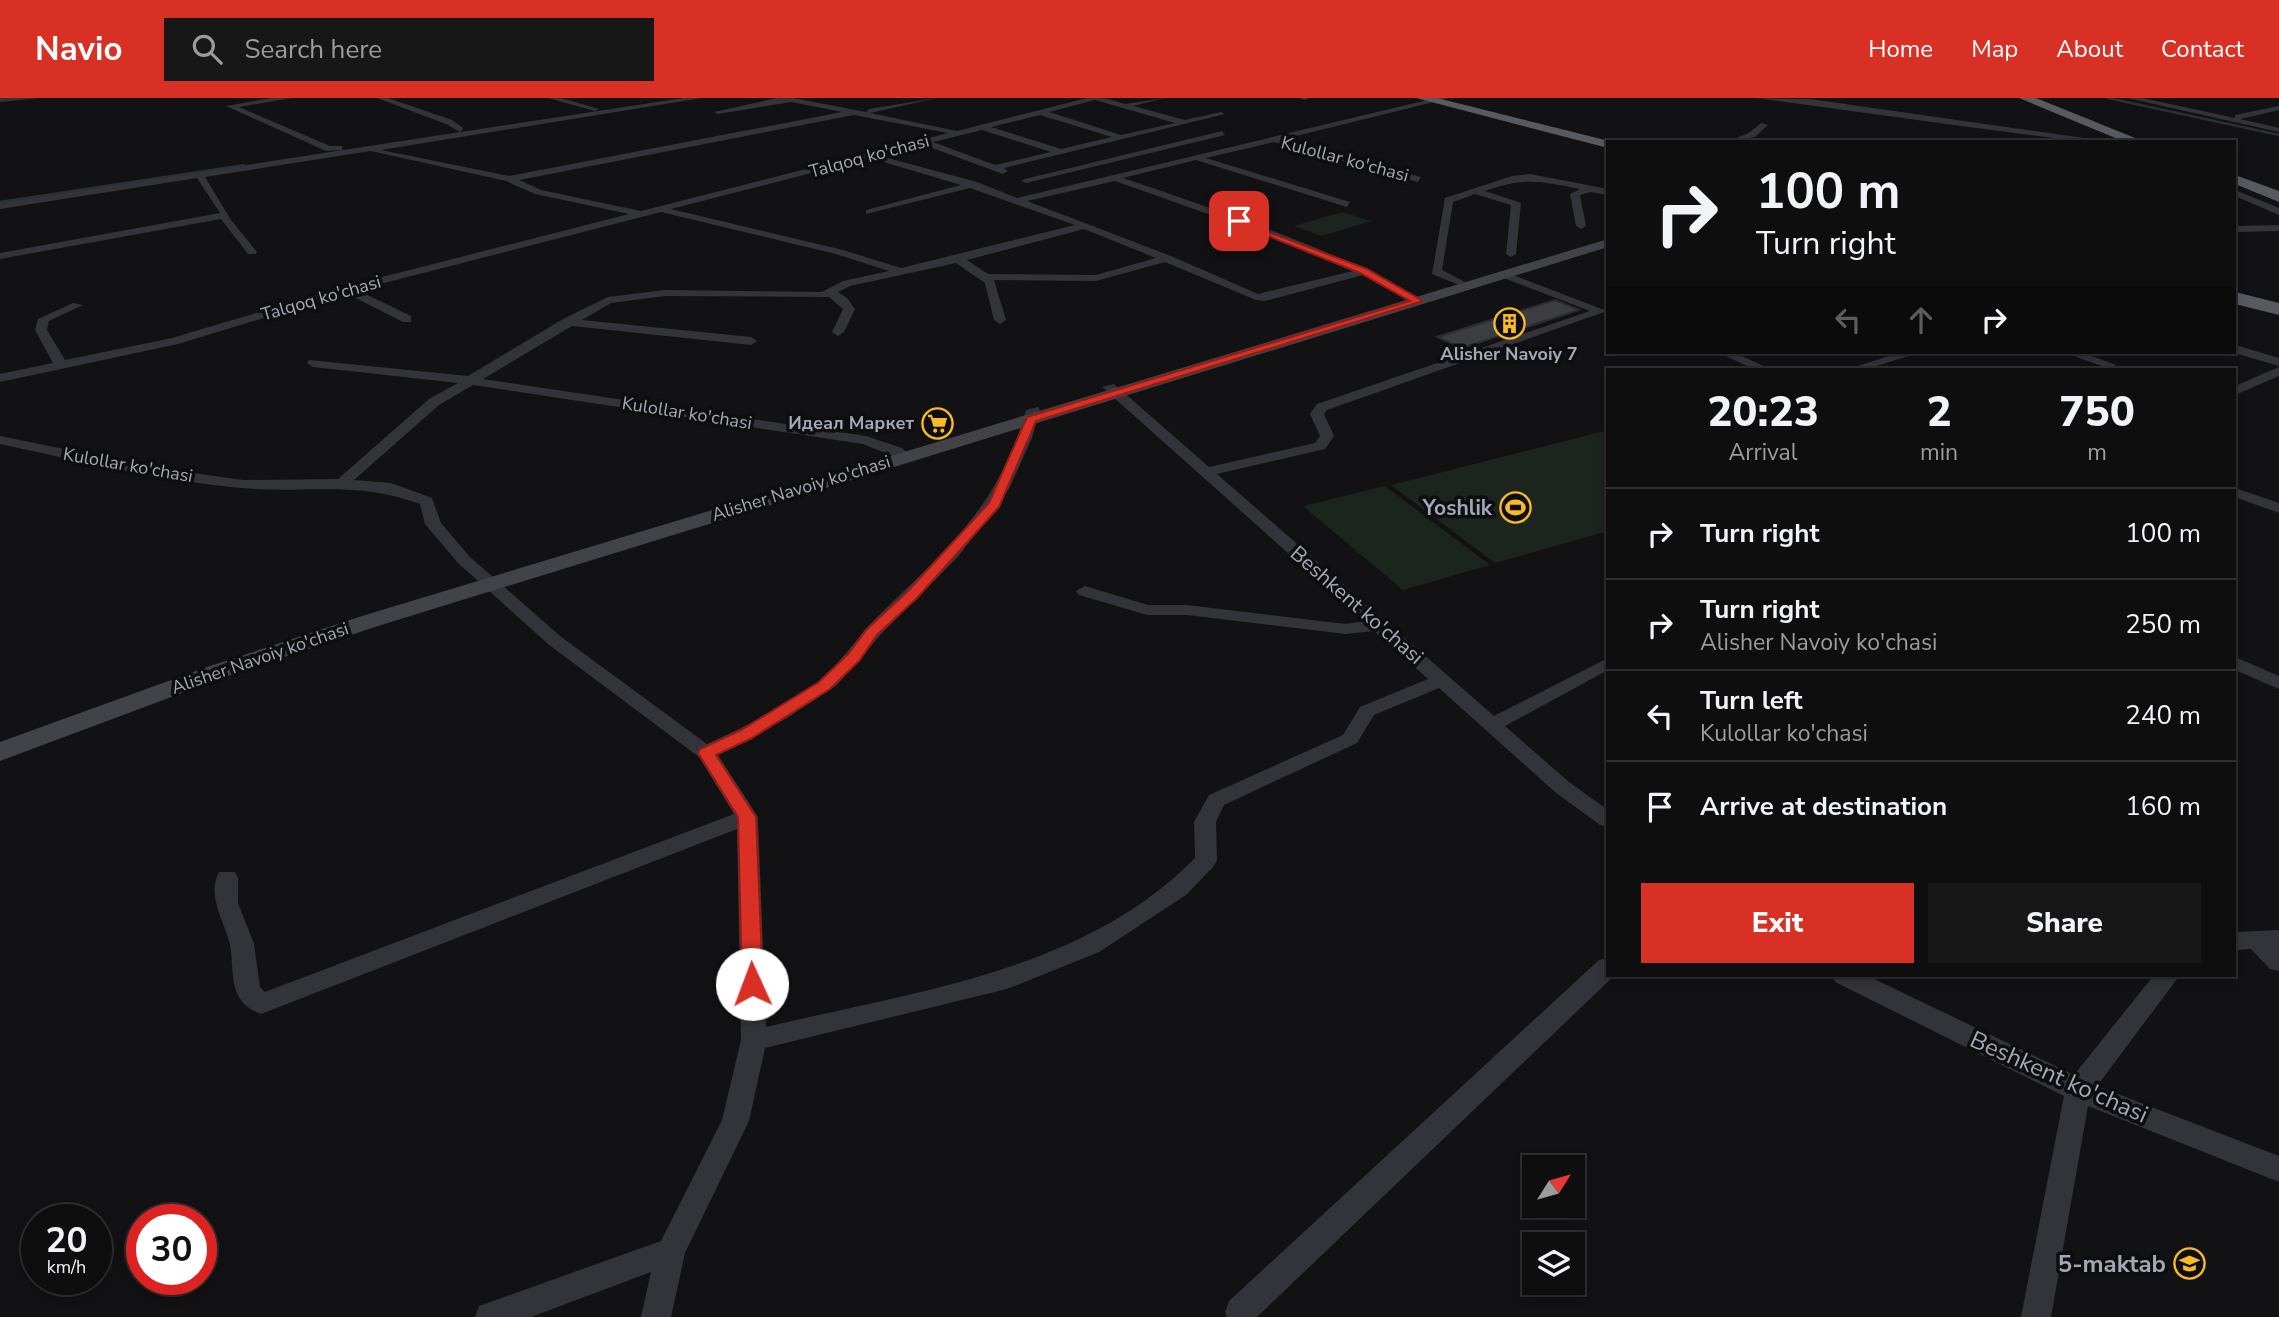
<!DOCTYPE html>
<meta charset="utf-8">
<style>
:root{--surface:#0e0e0f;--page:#171718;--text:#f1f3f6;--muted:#9b9c9e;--line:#2e2e2f;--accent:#d93025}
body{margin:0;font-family:"Nunito Sans",sans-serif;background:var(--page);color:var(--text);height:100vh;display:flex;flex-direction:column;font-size:26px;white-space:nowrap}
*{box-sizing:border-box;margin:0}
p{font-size:23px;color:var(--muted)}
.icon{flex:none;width:38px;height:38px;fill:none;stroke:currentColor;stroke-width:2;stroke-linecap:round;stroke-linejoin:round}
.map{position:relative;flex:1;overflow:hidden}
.panel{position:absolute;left:1606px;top:270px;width:630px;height:609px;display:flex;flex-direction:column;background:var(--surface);border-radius:0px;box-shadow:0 4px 10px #0003,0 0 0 2px var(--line)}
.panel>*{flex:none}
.hud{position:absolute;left:1606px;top:42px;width:630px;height:214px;border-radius:0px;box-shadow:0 4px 10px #0003,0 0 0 2px var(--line);background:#0e0e0f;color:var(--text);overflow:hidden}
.needle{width:46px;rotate:53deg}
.fabs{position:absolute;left:1522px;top:1057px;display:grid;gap:14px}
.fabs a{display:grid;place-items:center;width:63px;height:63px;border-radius:0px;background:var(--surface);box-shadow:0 4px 10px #0003,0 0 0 2px var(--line);font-size:35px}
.speed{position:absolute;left:21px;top:1106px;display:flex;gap:14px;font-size:35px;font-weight:700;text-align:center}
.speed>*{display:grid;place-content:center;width:91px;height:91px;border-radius:50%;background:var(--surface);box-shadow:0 4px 10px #0003,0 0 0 2px var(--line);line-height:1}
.speed small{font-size:18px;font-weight:400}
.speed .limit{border:10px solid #d22;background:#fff;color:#111}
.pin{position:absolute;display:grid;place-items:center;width:60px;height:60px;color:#fff;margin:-30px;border-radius:14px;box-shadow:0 4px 10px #0006}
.me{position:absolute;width:77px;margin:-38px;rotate:358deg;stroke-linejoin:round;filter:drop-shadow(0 0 5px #0008)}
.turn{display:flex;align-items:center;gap:24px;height:147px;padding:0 35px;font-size:32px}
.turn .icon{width:91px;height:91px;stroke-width:2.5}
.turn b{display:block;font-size:49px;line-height:60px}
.lanes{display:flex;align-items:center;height:66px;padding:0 35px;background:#0003;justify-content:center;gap:35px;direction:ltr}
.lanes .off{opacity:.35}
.eta{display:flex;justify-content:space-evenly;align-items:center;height:119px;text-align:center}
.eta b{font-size:42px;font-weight:800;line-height:49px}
.action{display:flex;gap:14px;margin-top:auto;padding:14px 35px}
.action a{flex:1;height:80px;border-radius:0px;background:var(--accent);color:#fff;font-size:28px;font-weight:800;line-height:80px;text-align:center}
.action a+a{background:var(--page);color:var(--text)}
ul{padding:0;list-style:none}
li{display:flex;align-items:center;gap:21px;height:91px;padding:0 35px;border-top:2px solid var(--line)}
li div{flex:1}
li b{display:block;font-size:26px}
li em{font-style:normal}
header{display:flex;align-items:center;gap:42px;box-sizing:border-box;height:98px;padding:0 35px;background:var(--accent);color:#fff}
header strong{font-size:33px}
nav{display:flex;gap:38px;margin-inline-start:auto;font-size:24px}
.search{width:490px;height:63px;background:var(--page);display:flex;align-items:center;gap:18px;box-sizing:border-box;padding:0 24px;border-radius:0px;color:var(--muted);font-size:26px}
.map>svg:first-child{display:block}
</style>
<header>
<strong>Navio</strong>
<div class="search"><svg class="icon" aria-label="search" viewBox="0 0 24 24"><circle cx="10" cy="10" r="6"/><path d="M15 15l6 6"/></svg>Search here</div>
<nav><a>Home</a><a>Map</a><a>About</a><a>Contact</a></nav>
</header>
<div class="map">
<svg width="2279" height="1219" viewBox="0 0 2279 1219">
<rect width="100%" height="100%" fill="#121214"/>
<path fill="#1c241e" d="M1342 114 1371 123 1322 138 1294 128Z
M1605 333 1608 335V433L1495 465 1391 387Z
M1385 388 1490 467 1403 492 1303 408Z"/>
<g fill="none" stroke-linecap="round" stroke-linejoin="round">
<path stroke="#283038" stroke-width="2.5" d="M2108 0 2279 37
M0 104 244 67"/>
</g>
<path fill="#3c3d41" stroke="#2d2c30" stroke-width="2" d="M1555 202 1579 212 1462 250 1437 239Z"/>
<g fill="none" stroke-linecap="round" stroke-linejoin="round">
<path fill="#333439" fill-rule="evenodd" d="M0 0H40L0 4Z
M271 0H292L239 9 330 48H342V52L326 53 226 8Z
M377 0H388L452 22 463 30 461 34 683 0H702L381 52 509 78 842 14 791 4 718 16 714 14 777 0H793L866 14 869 11 937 0 870 15 957 33 1087 0H1104L1125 6 1165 0 1133 8 1185 22 1221 14 1225 16 1004 70 1008 73 1003 76 924 47 880 58 977 84 1017 100 1436 0H1450L1284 41 1421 79 1418 84 1274 44 1206 60 1350 104 1347 109 1196 62 1123 80C1225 115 1327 148 1422 201V205H1414L1363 177 1265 203 1256 202 1165 164 1096 183 994 182 1006 222 1000 226 994 222 985 185 956 165 850 188 838 194 847 200 855 211 844 234 838 238 832 234 843 211 829 199 665 198 611 205 582 222 751 239 757 243 751 247 572 228 483 281 866 338 902 350 912 359 905 363 863 346 473 287 439 307 354 382 391 385 432 400 441 425 470 459 560 538 707 646C747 627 794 606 827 576 845 559 858 538 876 520 946 452 998 410 1026 312L1038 309 1040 312 1032 340 1009 391 958 459 884 533 837 587 787 620 718 657 758 719 766 929C915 893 1083 874 1195 760L1194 724 1209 697 1343 637 1360 609 1428 581 1374 533 1346 536 1187 517H1147L1079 497 1076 493 1085 488 1148 507H1187L1346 526 1364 523 1102 289 1114 286 1209 369 1315 345 1320 338 1310 316 1317 306 1590 213 1501 179 1500 177 1505 174 1607 213 1327 312 1324 316 1334 338 1325 351 1217 376 1494 618 1608 560V572L1505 628 1569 684 1608 712V729L1600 727 1555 694 1439 590 1374 617 1357 645 1224 707 1216 724 1217 762 1214 768 1186 797 1099 854 1007 891 765 950 749 1023 685 1155 671 1219H641L651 1174 531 1219H475L479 1208 661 1143 722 1022 741 942 737 731 261 916C251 913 241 905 237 895 231 881 233 862 230 847 225 824 206 798 219 774H235L238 780V805L254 846 260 889 265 894 734 716 699 659 548 546 458 465 425 426 420 406C355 382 306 396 241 390 160 383 80 363 0 346V338L157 370 243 382 338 381 429 301 458 285 313 269 307 265 309 262 468 278 563 221 608 199 665 192 822 194 843 183 889 173 836 156 661 114 357 192 411 218V224H403L346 195 178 246 0 284V276L53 265 35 232 38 221 73 205 83 207 49 223 47 232 65 262 172 240 343 189 629 116 535 96 506 83 371 53 205 79 231 122 257 154 256 156H248L221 121 0 161V155L220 115 197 80 0 111V105L460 34 446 26ZM1095 2 1175 25 1121 37 1049 14ZM854 17 948 35 641 113 541 92 519 82ZM1040 17 1112 39 1061 51 991 29ZM982 32 1051 54 995 67 933 44ZM870 60 961 87 866 112V116L970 90 1075 127 901 170 843 152 671 111ZM1115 83 1259 134 1353 173 1258 196 1171 158 1027 103ZM1084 131 1156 160 1096 177 988 176 967 162Z
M548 0H561L599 11 595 13Z
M1299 0H1309L1305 2Z
M1756 0 1810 1 2112 44H2085L1976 30Z
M2127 0H2142L2235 20V17L2279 8V12L2240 21 2279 30V34Z
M1761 25 1768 27 1755 39 1726 44 1749 35Z
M1222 33 1225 37 1026 85 1021 82Z
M1530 76 1608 91V97L1591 94 1580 97 1586 128 1581 131 1576 128 1570 96 1580 91C1538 83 1526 79 1485 93L1521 105 1516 156 1511 159 1506 156 1511 107 1475 96 1453 104 1442 172 1465 184 1459 187 1432 176 1445 100 1512 78Z
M2235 92 2279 110V117L2235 98Z
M2279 127V133L2235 134V128Z
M2235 247 2279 260V268L2231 254H2235Z
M1717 254H1733L1770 271H1754Z
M1902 254H1921L1867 271H1848Z
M2063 254H2081L2116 267 2110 271Z
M2279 269V278L2235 297V288Z
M2235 390 2279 405V415L2235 399Z
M2235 559 2279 578V591L2235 572Z
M2279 832V873L2270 871 2251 851 2235 852V834Z
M1608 860V877H1615L1257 1219H1227L1225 1214 1229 1203 1599 862Z
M1832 877H1866L2074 977 2154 877H2180L2097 988 2279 1058V1084L2088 1008 2051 1219H2021L2064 998 1835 884Z"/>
<path fill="#414349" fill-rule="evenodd" d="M1608 141V149L378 528 225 579 0 663V644L207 569 362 518Z"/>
<path fill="#575a61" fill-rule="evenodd" d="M1416 0H1437L1613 44H1608V50Z
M2019 0H2036L2145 44H2125Z
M2235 77 2279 93V104L2235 86Z
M2235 194 2279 205V217L2235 206Z"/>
</g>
<path fill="#d93025" stroke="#8d1f18" stroke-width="2" d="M1236 122 1367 171 1423 203 1036 323 999 409 917 500 877 537 859 563 830 591 752 640 716 657 756 719 763 886 760 892H745L742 886 738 719 698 655 700 651 741 632 819 584 848 556 867 531 907 494 989 405 1027 319 1410 203 1360 175 1236 125Z"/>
<defs>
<symbol id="building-ring" viewBox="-11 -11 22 22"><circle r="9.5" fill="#0e0d0f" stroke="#f8bb26" stroke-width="1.5"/><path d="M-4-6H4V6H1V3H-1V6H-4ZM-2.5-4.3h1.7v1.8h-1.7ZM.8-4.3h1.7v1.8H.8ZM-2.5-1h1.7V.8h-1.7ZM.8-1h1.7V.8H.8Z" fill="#f8bb26"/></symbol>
<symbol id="supermarket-ring" viewBox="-11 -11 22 22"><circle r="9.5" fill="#0e0d0f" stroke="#f8bb26" stroke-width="1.5"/><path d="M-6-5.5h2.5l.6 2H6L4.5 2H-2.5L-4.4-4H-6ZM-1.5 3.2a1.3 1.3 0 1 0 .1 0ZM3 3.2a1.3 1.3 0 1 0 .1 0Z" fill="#f8bb26"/></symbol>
<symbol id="stadium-ring" viewBox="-11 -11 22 22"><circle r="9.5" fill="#0e0d0f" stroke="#f8bb26" stroke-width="1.5"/><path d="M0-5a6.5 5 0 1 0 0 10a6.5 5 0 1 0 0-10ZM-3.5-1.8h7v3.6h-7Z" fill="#f8bb26"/></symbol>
<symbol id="school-ring" viewBox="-11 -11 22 22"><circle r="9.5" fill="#0e0d0f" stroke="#f8bb26" stroke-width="1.5"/><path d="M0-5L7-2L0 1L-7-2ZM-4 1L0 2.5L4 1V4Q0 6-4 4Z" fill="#f8bb26"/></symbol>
</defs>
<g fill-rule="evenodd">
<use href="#building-ring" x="1492" y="208" width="35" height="35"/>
<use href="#supermarket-ring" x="920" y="308" width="35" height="35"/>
<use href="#stadium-ring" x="1498" y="392" width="35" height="35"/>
<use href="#school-ring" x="2172" y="1148" width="35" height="35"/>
</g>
<g text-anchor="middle" stroke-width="7" stroke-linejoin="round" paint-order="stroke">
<g font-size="18" fill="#a3a8b5" stroke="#0e0d0f">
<text transform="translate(869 58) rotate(-15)" y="6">Talqoq ko'chasi</text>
<text transform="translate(1345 61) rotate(15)" y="6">Kulollar ko'chasi</text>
<text transform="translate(321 200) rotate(-16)" y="6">Talqoq ko'chasi</text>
<text transform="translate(687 315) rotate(9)" y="6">Kulollar ko'chasi</text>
<text transform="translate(128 367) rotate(10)" y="6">Kulollar ko'chasi</text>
<text transform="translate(801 390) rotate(-17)" y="6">Alisher Navoiy ko'chasi</text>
<text transform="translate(260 560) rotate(-19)" y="6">Alisher Navoiy ko'chasi</text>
</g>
<g font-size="18" font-weight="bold" fill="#a3a8b5" stroke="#0e0d0f">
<text x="1509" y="262">Alisher Navoiy 7</text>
<text x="914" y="331" text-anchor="end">Идеал Маркет</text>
</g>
<g font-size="21" font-weight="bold" fill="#a3a8b5" stroke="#0e0d0f" text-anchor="end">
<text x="1492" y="417">Yoshlik</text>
</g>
<g font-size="21" fill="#a3a8b5" stroke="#0e0d0f">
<text transform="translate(1357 507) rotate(41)" y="7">Beshkent ko'chasi</text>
</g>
<g font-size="24" fill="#a3a8b5" stroke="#0e0d0f">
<text transform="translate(2059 979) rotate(24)" y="8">Beshkent ko'chasi</text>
</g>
<g font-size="24" font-weight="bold" fill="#a3a8b5" stroke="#0e0d0f" text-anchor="end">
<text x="2166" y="1174">5-maktab</text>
</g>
</g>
</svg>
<div class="fabs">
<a><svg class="needle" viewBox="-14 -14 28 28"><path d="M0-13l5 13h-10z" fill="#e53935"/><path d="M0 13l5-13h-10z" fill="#9b9c9e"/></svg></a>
<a><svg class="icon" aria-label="layers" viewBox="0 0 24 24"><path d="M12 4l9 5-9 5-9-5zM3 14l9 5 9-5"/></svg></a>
</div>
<div class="speed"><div>20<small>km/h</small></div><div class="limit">30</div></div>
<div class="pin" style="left:1239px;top:123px;background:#d93025"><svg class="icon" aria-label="arrive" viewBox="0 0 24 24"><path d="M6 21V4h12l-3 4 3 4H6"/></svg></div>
<svg class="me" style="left:752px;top:886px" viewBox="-20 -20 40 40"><circle r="19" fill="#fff"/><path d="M0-13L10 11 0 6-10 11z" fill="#d93025"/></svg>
<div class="hud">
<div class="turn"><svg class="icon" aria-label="right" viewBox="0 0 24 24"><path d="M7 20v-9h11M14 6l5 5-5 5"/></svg><div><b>100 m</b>Turn right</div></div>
<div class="lanes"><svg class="icon off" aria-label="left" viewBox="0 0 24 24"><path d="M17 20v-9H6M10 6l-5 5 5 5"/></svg><svg class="icon off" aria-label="ahead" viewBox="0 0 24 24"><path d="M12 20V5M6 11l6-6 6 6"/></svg><svg class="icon" aria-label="right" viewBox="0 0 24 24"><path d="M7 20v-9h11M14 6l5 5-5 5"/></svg></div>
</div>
<section class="panel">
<div class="eta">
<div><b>20:23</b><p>Arrival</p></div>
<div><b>2</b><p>min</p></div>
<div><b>750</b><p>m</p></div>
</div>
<ul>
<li><svg class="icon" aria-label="right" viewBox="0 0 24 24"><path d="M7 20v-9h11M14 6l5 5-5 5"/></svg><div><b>Turn right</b></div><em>100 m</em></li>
<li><svg class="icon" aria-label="right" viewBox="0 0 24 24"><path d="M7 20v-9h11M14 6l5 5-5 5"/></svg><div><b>Turn right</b><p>Alisher Navoiy ko'chasi</p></div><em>250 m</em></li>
<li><svg class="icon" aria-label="left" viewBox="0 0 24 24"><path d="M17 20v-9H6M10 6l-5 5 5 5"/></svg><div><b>Turn left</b><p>Kulollar ko'chasi</p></div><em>240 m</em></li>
<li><svg class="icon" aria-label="arrive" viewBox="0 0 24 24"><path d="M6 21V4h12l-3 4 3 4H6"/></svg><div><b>Arrive at destination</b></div><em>160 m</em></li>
</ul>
<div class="action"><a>Exit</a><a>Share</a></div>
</section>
</div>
